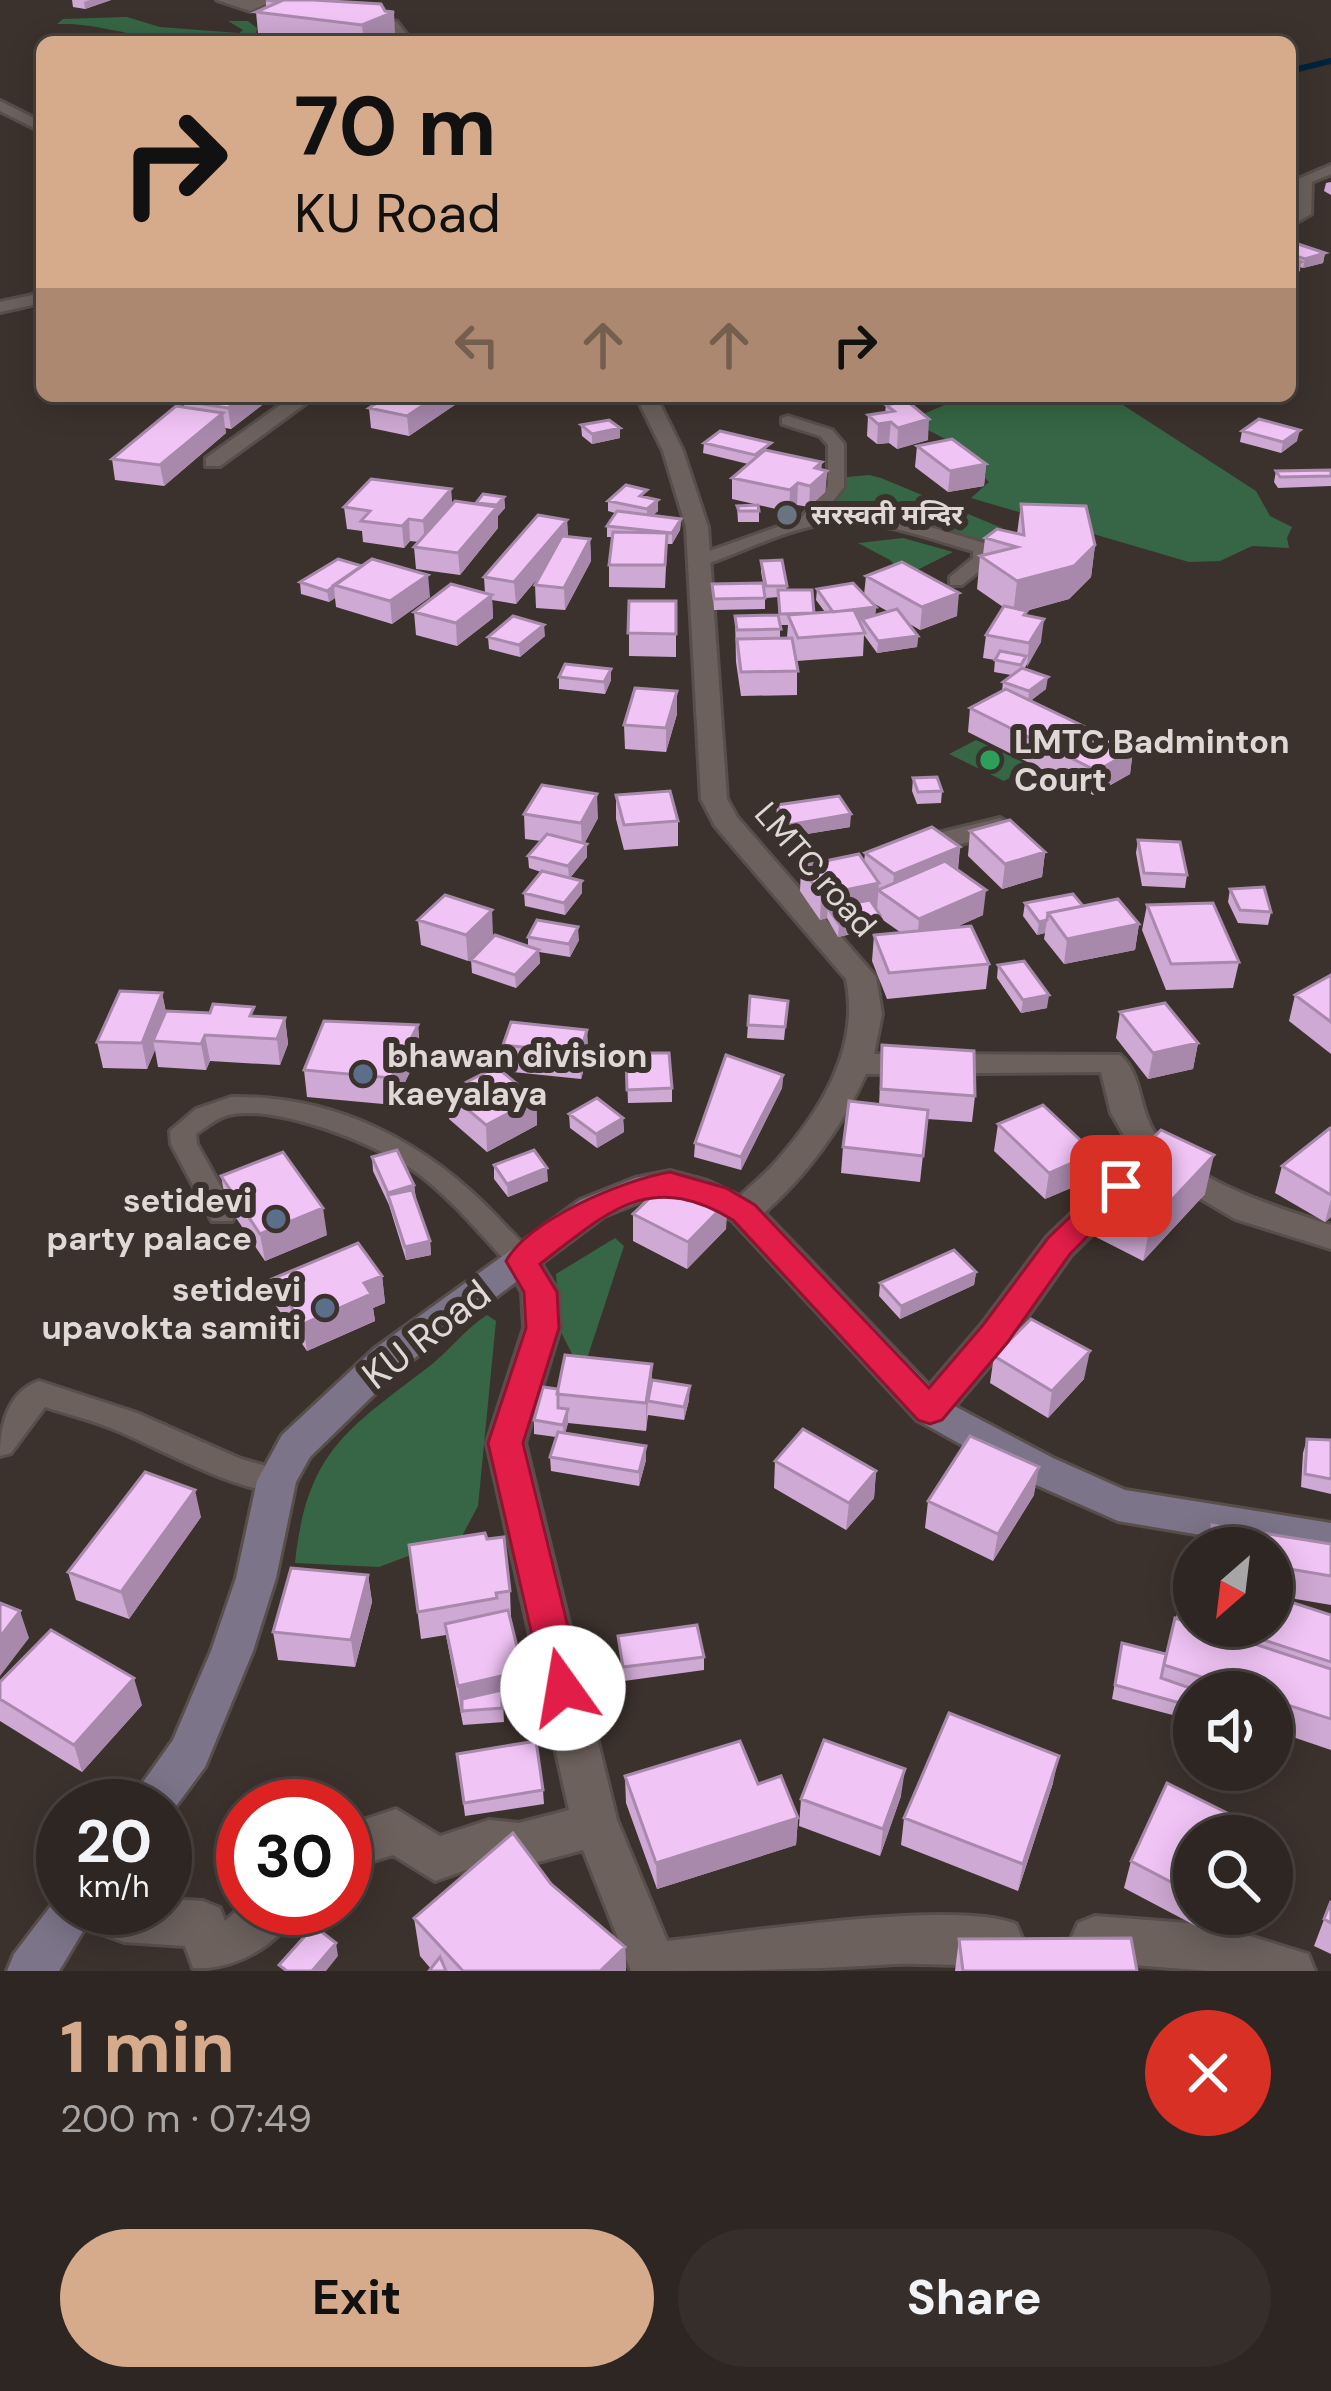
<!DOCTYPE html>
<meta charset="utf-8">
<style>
:root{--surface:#2d2622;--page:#352e2a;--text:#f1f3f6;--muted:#a7a5a5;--line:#484340;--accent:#d6ab8b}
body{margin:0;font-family:"DM Sans","Noto Sans Devanagari",sans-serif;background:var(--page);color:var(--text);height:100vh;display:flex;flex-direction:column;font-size:45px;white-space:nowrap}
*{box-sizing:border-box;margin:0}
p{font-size:39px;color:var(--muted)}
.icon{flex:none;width:66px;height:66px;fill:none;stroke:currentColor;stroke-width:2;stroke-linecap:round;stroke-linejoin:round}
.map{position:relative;height:1971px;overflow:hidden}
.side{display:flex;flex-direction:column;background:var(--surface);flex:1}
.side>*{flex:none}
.banner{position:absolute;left:36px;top:36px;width:1260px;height:366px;border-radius:18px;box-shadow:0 6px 30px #0003,0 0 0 3px var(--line);background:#d6ab8b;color:#111;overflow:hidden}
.needle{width:78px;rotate:208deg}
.fabs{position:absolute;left:1173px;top:1527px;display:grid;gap:24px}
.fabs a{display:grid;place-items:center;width:120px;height:120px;border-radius:50%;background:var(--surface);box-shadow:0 6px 30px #0003,0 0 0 3px var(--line);font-size:60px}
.speed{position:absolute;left:36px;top:1779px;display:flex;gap:24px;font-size:60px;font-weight:700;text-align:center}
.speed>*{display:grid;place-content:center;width:156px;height:156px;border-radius:50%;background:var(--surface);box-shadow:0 6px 30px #0003,0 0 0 3px var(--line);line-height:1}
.speed small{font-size:30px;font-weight:400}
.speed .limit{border:18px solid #d22;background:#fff;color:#111}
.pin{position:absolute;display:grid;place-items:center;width:102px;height:102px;color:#fff;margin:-51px;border-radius:24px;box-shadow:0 6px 18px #0006}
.me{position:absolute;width:132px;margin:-66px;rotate:347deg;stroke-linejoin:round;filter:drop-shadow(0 0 9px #0008)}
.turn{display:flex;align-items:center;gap:42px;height:252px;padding:0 60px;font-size:54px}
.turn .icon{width:156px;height:156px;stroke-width:2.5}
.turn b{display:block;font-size:84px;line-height:102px}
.lanes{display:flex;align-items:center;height:114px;padding:0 60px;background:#0003;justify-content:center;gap:60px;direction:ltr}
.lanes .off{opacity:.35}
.round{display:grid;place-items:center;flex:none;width:126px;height:126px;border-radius:63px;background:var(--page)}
.summary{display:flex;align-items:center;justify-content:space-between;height:204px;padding:0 60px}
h1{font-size:72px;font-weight:700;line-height:90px;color:var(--accent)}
.primary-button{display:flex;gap:24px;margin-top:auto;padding:24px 60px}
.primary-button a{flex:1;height:138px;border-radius:72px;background:var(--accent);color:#111;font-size:48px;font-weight:700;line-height:138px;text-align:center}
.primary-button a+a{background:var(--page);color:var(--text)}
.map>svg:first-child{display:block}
</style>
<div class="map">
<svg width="1331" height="1971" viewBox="0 0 1331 1971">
<rect width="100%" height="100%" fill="#3c322d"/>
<path fill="#366645" d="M127 17 160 27 239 33 243 30 228 21H248L257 28 256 34 276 42C231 42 187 40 142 35 110 31 91 23 57 24L63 19Z
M965 396H1109L1256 491 1270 516 1292 527 1287 538 1289 548 1252 546 1220 561 1189 562 971 498 989 482 949 441 928 430 919 416Z
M869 475 881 478 1002 528 988 542 872 512H830L847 477Z
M903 538 953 552 905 576 890 560 858 543Z
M976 740 1031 766 1004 781 949 754Z
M615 1238 624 1246 582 1374 560 1330 556 1274Z
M487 1315 496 1321 478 1506 462 1536 379 1567 295 1563C307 1450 348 1429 431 1365 451 1349 465 1329 487 1315Z"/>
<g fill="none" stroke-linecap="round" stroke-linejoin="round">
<path stroke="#00233e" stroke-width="6" d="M1290 71 1331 61
M0 311 42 304"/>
<defs>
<path id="lane" d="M788 416 832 430 844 444V487L822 515C875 505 937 530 988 544V564L962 585H950V577L973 558V551C930 539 879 519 834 523 792 526 747 550 707 564H695V556L800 519 828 486V445L820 436 782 424V418Z
M231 1097C337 1095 428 1143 499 1219 511 1232 526 1245 536 1261L532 1268H512C483 1237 455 1202 420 1175 383 1146 276 1103 228 1115 217 1118 206 1127 196 1134L197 1144 236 1214 232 1221H212L171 1144 170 1131 196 1109Z
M39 1381 137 1413 241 1459 288 1472 293 1481 288 1490C253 1501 155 1446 118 1431 95 1421 70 1415 45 1407L11 1453 0 1456C0 1427 7 1392 39 1381Z"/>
<path id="street" d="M217 0H275L250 11Z
M297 0 397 22 407 35 401 42H387L394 35 389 28 324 14Z
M0 101 42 122V132L0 111Z
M1331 165V174L1312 182 1311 214 1290 226 1296 180Z
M42 293V303L0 312V302Z
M293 396H316L220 466H206V458Z
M636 396H656L683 451 708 527 727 799 737 817 876 977 882 1014 874 1054 1120 1055C1142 1074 1138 1105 1153 1130 1183 1179 1278 1208 1331 1225V1249L1235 1219 1140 1163 1111 1113 1101 1072 866 1074C840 1131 803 1180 756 1220H732L727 1212C738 1194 759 1181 773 1165 819 1114 861 1049 846 979L715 826 701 799 686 527 663 451Z
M1000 818 1014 826 1010 832 907 857 893 849 897 843Z
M1120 1175 1132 1179 1137 1187 1132 1195 1071 1255 1008 1344 943 1420 930 1425 917 1420 911 1410 917 1400 982 1324 1047 1237 1108 1179Z
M522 1248 534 1252 558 1292 560 1328 525 1443 617 1820 667 1941C742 1933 954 1899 1016 1924L1023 1940 1016 1956C979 1971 934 1962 895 1964 807 1970 719 1971 631 1971L583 1850 519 1867 489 1862 435 1881 393 1855 345 1870V1826L396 1809 440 1836 489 1820 519 1823 569 1810 487 1443 524 1328 522 1292 504 1261 510 1252Z
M165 1899 203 1901 220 1908 225 1921 243 1905 297 1908C282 1944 234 1971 193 1968L185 1946 124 1942 75 1924 69 1908H165Z
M1095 1916 1214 1925 1308 1954 1315 1971H1210L1095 1962 1078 1955 1071 1939 1078 1923Z"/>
<path id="secondary" d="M670 1171 707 1181 756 1204 943 1400 1053 1458 1125 1490 1331 1523V1557L1118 1521 1025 1480 917 1420 732 1220 685 1198 652 1197 604 1216 400 1369 310 1457 296 1482 276 1578 253 1651 205 1767 165 1821V1806H126L173 1740 211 1651 236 1578 257 1481 282 1435 374 1349 580 1200 635 1178Z
M63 1890V1908H97L59 1971H7L14 1954Z"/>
</defs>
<use href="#lane" stroke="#584e4c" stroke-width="6"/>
<use href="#street" stroke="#584e4c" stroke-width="6"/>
<use href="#secondary" stroke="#584e4c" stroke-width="6"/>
<use href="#lane" fill="#6c615c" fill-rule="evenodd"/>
<use href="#street" fill="#6c615c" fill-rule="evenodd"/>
<use href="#secondary" fill="#7c7589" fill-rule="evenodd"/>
</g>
<path fill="#cea9d3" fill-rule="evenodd" d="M72 0H111L85 9 73 7Z
M266 0H313L395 33 374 42H330L258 33 256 12 266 8Z
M1331 182V195L1324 191 1326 183Z
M1290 246 1325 253 1323 263 1303 268 1300 267V271L1290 275Z
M140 396H179L174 404 141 403Z
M190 396H274L231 429 225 428 226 433 164 486 115 480 112 459 184 407 183 401Z
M387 396H468L409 436 371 428 369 408Z
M886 405 928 440 897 449 889 443 877 444 867 436 868 415 885 413Z
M581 425 620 428V438L592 444 582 436Z
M1242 431 1297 441 1281 453 1240 442Z
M704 443 771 451 827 471 825 492 809 507 797 505 789 512 732 499V478L748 464 703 453Z
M917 446 986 464 984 486 948 492 915 467Z
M1331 470V486L1278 488 1274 482 1276 471Z
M451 489 452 504H476L504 497 505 508 498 516V528L460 575 416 569 414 547 419 542 410 541 404 548 363 542 362 531 347 529 344 507Z
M648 498 658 511 652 516 681 519 680 530 672 544H667L665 588 609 587V565L612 537H607V526L615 513 608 511V501Z
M1021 504 1095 545 1091 577 1069 599 1026 611V616L1041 642 1024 669 1046 689 1031 700 1133 750 1130 774 1093 795 968 732 970 708 1002 691 1003 682 1011 675 994 672 995 660 983 658 986 635 1003 607 977 589 980 556 983 555 985 538 1017 534Z
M737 506 759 511V522H738Z
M567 520 568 537 590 539 591 561 565 610 536 608 535 585 543 572 516 604 492 600 493 618 457 646 416 635 414 612 485 593 484 577Z
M338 559 430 597 392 624 336 607 335 598 329 602 301 594 300 582Z
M761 561 787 586 786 590 814 613 825 612 816 600 817 589 864 595 866 576 957 616 920 630 908 623 918 636 917 647 877 653 864 635 863 656 797 661V695L741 696 736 662 735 616 779 622 778 597 766 598 761 572ZM873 603 887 611 875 615 876 607ZM780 625H788L787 637 780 638Z
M712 584 765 598V609L714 610Z
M629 601H676V657L629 656Z
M545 636 520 657 489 649 488 637Z
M559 677 611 680 605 694 559 689Z
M677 714 666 752 625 749 624 725Z
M913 778 942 791 941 803 917 804 912 791Z
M616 795 678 821V846L624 850 616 819Z
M777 805 850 827 788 837 776 818Z
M524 814 598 818 584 844 587 857 570 878 582 893 565 915 525 906 524 893 541 872 529 868 528 856 541 841 525 839Z
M970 831 1045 852 1042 877 1002 889 968 856Z
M1138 840 1187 875 1185 888 1142 886 1136 853Z
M960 847 958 870 983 915 956 927 989 964 986 989 887 999 872 961 874 935 900 932 880 918 879 928 838 937 827 918 820 920 800 891 801 866 864 862 865 853Z
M1230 889 1271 912 1268 925 1238 923 1228 902Z
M1025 903 1083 906 1139 924 1135 950 1064 964 1044 939 1045 933 1037 935 1023 916Z
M1147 905 1239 962 1233 988 1166 990 1142 930Z
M418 920 493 935 468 961 421 945Z
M528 937 579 940 570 957 539 952 540 963 516 988 472 973 471 960 528 946Z
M998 965 1047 1008 1021 1013 997 978Z
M1331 975V1054L1289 1021 1295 995Z
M162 993 166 1012 285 1018 288 1044 280 1065 210 1061 206 1070 158 1067 155 1050 147 1069 103 1068 97 1042Z
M750 996 788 1001 784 1040 747 1038Z
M1120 1012 1198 1043 1193 1069 1148 1079 1116 1038Z
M418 1025 420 1051 394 1105 307 1097 304 1070Z
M587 1030 588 1056 581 1079 504 1071 503 1045Z
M882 1045 975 1096 972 1122 927 1119 920 1182 841 1173 843 1147 879 1105Z
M626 1053 672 1088V1102L628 1103Z
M783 1075 782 1088 741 1170 694 1157 695 1143Z
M447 1092 536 1099 537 1125 487 1152 449 1119Z
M569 1114 623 1118 624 1132 597 1148 570 1128Z
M998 1124 1094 1153 1090 1180 1045 1199 994 1151Z
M1331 1128V1217L1325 1222 1275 1193 1282 1166Z
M372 1157 414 1185 416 1199 430 1241 431 1255 406 1260 389 1205 373 1171Z
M494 1165 548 1181 508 1197 494 1179Z
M221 1176 327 1235 265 1261 226 1203Z
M1097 1194H1205L1143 1261 1090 1234Z
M727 1202 726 1229 687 1269 633 1241V1214Z
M976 1272 974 1285 900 1319 879 1296 880 1283Z
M382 1276 385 1303 373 1308 375 1321 307 1351 276 1306 272 1279Z
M994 1356 1084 1379 1048 1418 990 1383Z
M652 1364V1380L689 1400 684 1420 648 1415 646 1431 568 1423 565 1433 646 1460 639 1486 551 1471 550 1457 556 1437 534 1434V1420L558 1389Z
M1307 1439 1331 1440V1494L1301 1487 1303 1453Z
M775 1461 876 1471 874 1498 846 1530 774 1488Z
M1034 1495 993 1561 925 1528 928 1501Z
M201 1517 129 1619 76 1600 68 1572Z
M1212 1525 1331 1544V1605L1272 1595V1548H1206Z
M487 1539 510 1591 511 1619 525 1698 503 1703 504 1722 463 1725 446 1635 421 1639 409 1545Z
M1189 1570 1194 1571V1626H1272L1331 1615V1750L1272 1730V1692H1194V1704L1188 1702 1184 1718 1112 1699 1122 1643 1166 1654Z
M368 1575 372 1602 355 1667 278 1660 273 1632Z
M618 1636 704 1657V1670L624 1681Z
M0 1682 142 1705 82 1772 0 1721Z
M457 1754 543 1790 544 1804 465 1816Z
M625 1776 758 1784 798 1818 796 1845 657 1889 626 1803Z
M1053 1783 1018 1891 901 1845 904 1818Z
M901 1796 880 1856 799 1826 801 1799Z
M1237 1818 1232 1836H1194V1914H1201L1196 1926 1124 1888 1131 1861Z
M551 1884 625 1947 626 1971H429L431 1969 420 1956 414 1918Z
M1331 1901V1954L1314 1946Z
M959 1939 1137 1971H955Z"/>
<path fill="#a889ac" d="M90 0H111L85 9 84 2Z
M394 12 395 33 374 42H364L362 25Z
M1325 253 1323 263 1303 268 1305 259Z
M1301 262 1300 271 1290 275V266Z
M245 396H274L231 429 228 408Z
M437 396H468L409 436 407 416Z
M819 396H849V401L818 404Z
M223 413 226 433 164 486 160 465Z
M929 419 928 440 897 449 898 428Z
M891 422 889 443 877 444 878 424Z
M620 428V438L592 444V434Z
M1300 430 1297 441 1281 453 1283 442Z
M822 462 821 476 827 471 825 492 809 507 810 486 815 468Z
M986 464 984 486 948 492 950 471Z
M798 483 797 505 789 512 790 490Z
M451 489 452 510 425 543 423 521Z
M504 497 505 508 498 516V528L460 575 458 553Z
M658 500V511L647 520V509Z
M409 519 410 541 404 548 402 526Z
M681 519 680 530 672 544V533Z
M567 520 568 542 516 604 514 582Z
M590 539 591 561 565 610 564 588Z
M1095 545 1091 577 1069 599 1013 614 1017 581Z
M428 575 430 597 392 624 390 601Z
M334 587 335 598 329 602 327 591Z
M959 593 957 616 920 630 922 607Z
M492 595 493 618 457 646 456 623Z
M876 607 875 618 834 625V614Z
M1044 619 1041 642 1027 667 1029 643Z
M544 625 545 636 520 657 519 645Z
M918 636 917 647 877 653 878 641Z
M611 669V680L605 694 604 682Z
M1048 677 1046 689 1028 703 1029 691Z
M677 691V714L666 752V728Z
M1133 750 1130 774 1093 795 1097 771Z
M597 794 598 818 582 848 581 823Z
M851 814 850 827 788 837V825Z
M587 844V857L569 879 568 866Z
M960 847 957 872 892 899 894 874Z
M1045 852 1042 877 1002 889 1005 864Z
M582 881V893L565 915 564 903Z
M879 883 877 909 834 917 828 908 827 918 820 920 821 895Z
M986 890 983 915 917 945 919 919Z
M492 910 493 935 468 961 466 935Z
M880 915 879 928 838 937 839 924Z
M1047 920 1045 933 1037 935 1039 922Z
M1139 924 1135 950 1064 964 1067 939Z
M578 927 579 940 570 957 569 944Z
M539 950 540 963 516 988 515 975Z
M162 993 167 1019 153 1041 155 1050 147 1069 142 1043Z
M1049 995 1047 1008 1021 1013 1023 1000Z
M285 1018 288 1044 280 1065 277 1039Z
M418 1025 420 1051 394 1105 391 1078Z
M587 1030 588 1056 581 1079 580 1053Z
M205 1035 210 1061 206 1070 201 1044Z
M1198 1043 1193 1069 1148 1079 1153 1053Z
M783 1075 782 1088 741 1170V1157Z
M536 1099 537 1125 487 1152 486 1125Z
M623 1118 624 1132 597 1148 596 1134Z
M1094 1153 1090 1180 1045 1199 1049 1173Z
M1214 1155 1205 1194 1143 1261 1151 1222Z
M547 1168 548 1181 508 1197 507 1184Z
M414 1185 416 1199 391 1206 388 1193Z
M1331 1199V1217L1325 1222Z
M727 1202 726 1229 687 1269 688 1242Z
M323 1208 327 1235 265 1261 260 1234Z
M430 1241 431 1255 406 1260 405 1247Z
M976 1272 974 1285 900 1319 901 1306Z
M382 1276 385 1303 373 1308 375 1321 307 1351 303 1324 364 1283Z
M1090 1351 1084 1379 1048 1418 1052 1391Z
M652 1364V1391L648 1401 646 1431V1403Z
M690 1386 689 1400 684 1420V1407Z
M568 1409V1423L564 1438 563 1425Z
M646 1446V1460L639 1486V1472Z
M1039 1467 1034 1495 993 1561 998 1534Z
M876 1471 874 1498 846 1530 849 1503Z
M195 1490 201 1517 129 1619 121 1592Z
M368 1575 372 1602 355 1667 351 1640Z
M20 1611 29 1638 0 1676V1637Z
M523 1671 525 1698 503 1703 504 1722 502 1704 461 1713 458 1686Z
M134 1678 142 1705 82 1772 74 1745Z
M1059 1756 1053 1783 1018 1891 1023 1864Z
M905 1769 901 1796 880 1856 883 1829Z
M798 1818 796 1845 657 1889 656 1863Z
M336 1943 338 1956 326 1971H312Z
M625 1947 626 1971H600Z"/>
<path fill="#f0c4f5" stroke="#a889ac" stroke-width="3" d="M266 0H313L381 4 385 11 394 12 362 25 256 12 279 2Z
M1298 244 1325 253 1305 259 1290 254V246Z
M1290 258 1301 262 1290 266Z
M190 396H245L228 408 183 401Z
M387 396H437L407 416 369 408Z
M907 401 929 419 898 428 891 422 878 424 868 415 894 411 886 405Z
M176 406 223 413 160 465 112 459Z
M1259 419 1300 430 1283 442 1242 431Z
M609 420 620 428 592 434 581 425Z
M720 431 771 443 755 455 704 443Z
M952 439 986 464 950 471 917 446Z
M765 450 822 462 815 468 827 471 810 486 798 483 790 490 732 478Z
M1331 470V476L1280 477 1276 471Z
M371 479 451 489 423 521 409 519 402 526 361 521 370 511 344 507Z
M626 485 647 490 640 496 658 500 647 509 608 501Z
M483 494 504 497 497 505 476 503Z
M455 501 497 507 458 553 414 547Z
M1021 504 1086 506 1095 545 1074 566 1017 581 980 556 1017 547 985 538 997 529 1024 535Z
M758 505 759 511H739L737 506Z
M617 511 681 519 672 533 607 526Z
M538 515 567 520 514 582 484 577Z
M613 532 667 533 665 565H609Z
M562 536 590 539 564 588 535 585Z
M338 559 362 566 327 591 300 582Z
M372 559 428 575 390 601 334 585Z
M782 560 787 586H766L761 561Z
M902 562 959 593 922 607 866 576Z
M763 583 765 598 714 599 712 584Z
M853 583 876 607 833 612 817 589Z
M451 584 492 595 456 623 414 612Z
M778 590H812L814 613 780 614Z
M629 601H676V634L628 633Z
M1004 606 1027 611 1024 615 1044 619 1029 643 986 635Z
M897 609 918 636 878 641 862 619Z
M854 610 865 633 798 638 788 615Z
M778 615 781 629 737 630 735 616Z
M513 616 544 625 519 645 488 637Z
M792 638 798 671 741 672 737 639Z
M1000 651 1026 656 1021 665 995 660Z
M565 664 611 669 604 682 559 677Z
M1022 668 1048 677 1029 691 1003 682Z
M635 688 677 691 666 728 624 725Z
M1006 689 1133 750 1097 771 970 708Z
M937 777 942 791 918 792 913 778Z
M542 785 597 794 581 823 524 814Z
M670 791 678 821 624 825 616 795Z
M839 796 851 814 788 825 777 805Z
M1010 820 1045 852 1005 864 970 831Z
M932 827 960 847 894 874 865 853Z
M547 834 587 844 568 866 528 856Z
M1138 840 1180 842 1187 875 1144 873Z
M859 854 879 883 821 895 801 866Z
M945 861 986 890 919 919 878 890Z
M542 871 582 881 564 903 524 893Z
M1264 887 1271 912 1240 910 1230 889Z
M1073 894 1083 906 1048 913 1047 920 1039 922 1025 903Z
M445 895 492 910 466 935 418 920Z
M1118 899 1139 924 1067 939 1048 913Z
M870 900 880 915 839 924 828 908Z
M1213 903 1239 962 1171 964 1147 905Z
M537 920 578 927 569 944 528 937Z
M971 926 989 964 889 973 874 935Z
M495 935 539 950 515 975 471 960Z
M1024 961 1049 995 1023 1000 998 965Z
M1331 975V1022L1295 995Z
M120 991 162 993 142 1043 97 1042Z
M750 996 788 1001 785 1027 748 1025Z
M1165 1003 1198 1043 1153 1053 1120 1012Z
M213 1004 254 1007 250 1016 285 1018 277 1039 205 1035 201 1044 153 1041 166 1011 210 1013Z
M324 1021 418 1025 391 1078 304 1070Z
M511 1022 587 1030 580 1053 503 1045Z
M882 1045 974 1051 975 1096 881 1089Z
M626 1053H669L672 1088 627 1090Z
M726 1055 783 1075 741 1157 695 1143Z
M496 1067 536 1099 486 1125 447 1092Z
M597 1098 623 1118 596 1134 569 1114Z
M849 1101 928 1110 923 1156 843 1147Z
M1043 1105 1094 1153 1049 1173 998 1124Z
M1330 1128H1331V1195L1282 1166Z
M1161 1130 1214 1155 1151 1222 1097 1194Z
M397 1150 414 1185 388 1193 372 1157Z
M534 1150 547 1168 507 1184 494 1165Z
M283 1152 323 1208 260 1234 221 1176Z
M673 1176 727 1202 688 1242 633 1214Z
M412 1190 430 1241 405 1247 388 1195Z
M358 1243 382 1276 364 1283 371 1294 303 1324 272 1279Z
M954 1250 976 1272 901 1306 880 1283Z
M1031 1319 1090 1351 1052 1391 994 1356Z
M565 1355 652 1364 646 1403 557 1394Z
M652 1380 690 1386 684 1407 648 1401Z
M543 1387 558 1389V1408L568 1409 563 1425 534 1420Z
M803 1429 876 1471 849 1503 775 1461Z
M558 1432 646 1446 639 1472 550 1457Z
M970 1436 1039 1467 998 1534 928 1501Z
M1307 1439 1331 1440V1479L1305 1474Z
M145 1472 195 1490 121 1592 68 1572Z
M1212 1525 1331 1544V1576L1272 1566V1548H1213Z
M485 1533 487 1539 504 1537 510 1591 496 1593 497 1598 418 1612 409 1545Z
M291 1568 368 1575 351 1640 273 1632Z
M1189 1570 1194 1571V1617L1178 1612Z
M1272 1596 1331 1615V1662L1221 1626H1272Z
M0 1603 20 1611 0 1637Z
M508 1610 523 1671 458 1686 445 1624Z
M1175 1618 1331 1669V1719L1272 1700V1692H1248L1164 1665Z
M697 1625 704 1657 623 1667 618 1636Z
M51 1630 134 1678 74 1745 0 1699V1682Z
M1122 1643 1166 1654 1161 1678 1190 1688 1187 1705 1115 1685Z
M502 1690V1708L462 1711V1699Z
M949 1713 1059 1756 1023 1864 904 1818Z
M824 1740 905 1769 883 1829 801 1799Z
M536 1741 543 1790 464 1803 457 1754Z
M740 1741 758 1784 781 1776 798 1818 656 1863 625 1776Z
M1167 1783 1237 1818 1230 1836H1194V1894L1131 1861Z
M513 1833 551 1884 625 1947 600 1971H463L414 1918Z
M1331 1901V1923L1324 1919Z
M314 1926 336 1943 312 1971H287L279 1965Z
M1131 1938 1137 1971H963L959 1939Z
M440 1957 446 1971H429Z"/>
<path fill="#e11d48" stroke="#92132f" stroke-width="3" d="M670 1172 726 1188 755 1205 929 1388 983 1325 1048 1238 1111 1178H1132L1137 1186 1070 1254 1007 1343 942 1420 930 1424 918 1420 733 1220C649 1169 608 1212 540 1264L557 1292 559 1328 523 1443 583 1688 577 1700 563 1705 549 1700 544 1688 488 1443 526 1328 524 1292 506 1261C530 1219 623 1180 670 1172Z"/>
<circle fill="#6b7280" stroke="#3c322d" stroke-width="4.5" cx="787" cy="515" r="12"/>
<circle fill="#2e9e5b" stroke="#3c322d" stroke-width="4.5" cx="990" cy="760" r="12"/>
<g fill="#5c6f8a" stroke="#3c322d" stroke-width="4.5">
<circle cx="363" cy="1074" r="12"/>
<circle cx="276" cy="1219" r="12"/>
<circle cx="325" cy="1308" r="12"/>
</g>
<g text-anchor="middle" stroke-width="12" stroke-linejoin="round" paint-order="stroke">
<g font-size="27" font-weight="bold" fill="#dfd8d6" stroke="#3c322d" text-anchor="start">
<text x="811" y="524">सरस्वती मन्दिर</text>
</g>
<g font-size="33" font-weight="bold" fill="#dfd8d6" stroke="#3c322d" text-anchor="start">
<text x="1014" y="753">LMTC Badminton<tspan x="1014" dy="38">Court</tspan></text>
<text x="387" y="1067">bhawan division<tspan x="387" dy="38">kaeyalaya</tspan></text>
<text x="252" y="1212" text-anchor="end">setidevi<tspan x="252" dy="38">party palace</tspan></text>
<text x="301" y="1301" text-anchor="end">setidevi<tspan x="301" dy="38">upavokta samiti</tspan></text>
</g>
<g font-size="33" fill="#dfd8d6" stroke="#3c322d">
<text transform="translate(816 869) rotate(49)" y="12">LMTC road</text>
</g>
<g font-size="39" fill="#dfd8d6" stroke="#3c322d">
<text transform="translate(426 1334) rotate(-38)" y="14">KU Road</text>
</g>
</g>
</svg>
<div class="fabs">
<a><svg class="needle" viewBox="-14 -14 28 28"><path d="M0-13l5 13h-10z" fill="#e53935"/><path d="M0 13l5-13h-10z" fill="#a7a5a5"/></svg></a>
<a><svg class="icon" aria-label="sound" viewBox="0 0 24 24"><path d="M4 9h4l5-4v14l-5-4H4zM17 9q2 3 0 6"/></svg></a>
<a><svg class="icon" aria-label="search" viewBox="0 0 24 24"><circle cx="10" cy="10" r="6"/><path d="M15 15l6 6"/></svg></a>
</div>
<div class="speed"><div>20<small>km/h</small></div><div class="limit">30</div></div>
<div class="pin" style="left:1121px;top:1186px;background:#d93025"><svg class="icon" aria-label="arrive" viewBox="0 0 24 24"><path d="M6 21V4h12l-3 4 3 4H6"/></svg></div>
<svg class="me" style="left:563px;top:1688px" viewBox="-20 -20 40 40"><circle r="19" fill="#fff"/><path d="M0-13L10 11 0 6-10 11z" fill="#e11d48"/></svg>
<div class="banner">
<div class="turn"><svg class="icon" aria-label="right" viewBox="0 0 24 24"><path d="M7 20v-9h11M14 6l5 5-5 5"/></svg><div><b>70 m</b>KU Road</div></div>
<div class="lanes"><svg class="icon off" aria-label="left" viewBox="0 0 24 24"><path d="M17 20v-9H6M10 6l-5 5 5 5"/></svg><svg class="icon off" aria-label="ahead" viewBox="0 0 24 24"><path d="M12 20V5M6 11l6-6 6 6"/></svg><svg class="icon off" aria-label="ahead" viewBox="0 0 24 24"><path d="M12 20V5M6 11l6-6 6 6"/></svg><svg class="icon" aria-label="right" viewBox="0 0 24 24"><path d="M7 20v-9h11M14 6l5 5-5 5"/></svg></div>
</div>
</div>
<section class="side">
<div class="summary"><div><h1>1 min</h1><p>200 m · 07:49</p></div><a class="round" style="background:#d93025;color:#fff"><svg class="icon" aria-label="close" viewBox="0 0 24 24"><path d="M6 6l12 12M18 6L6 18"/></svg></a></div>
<div class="primary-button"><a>Exit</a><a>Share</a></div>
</section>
